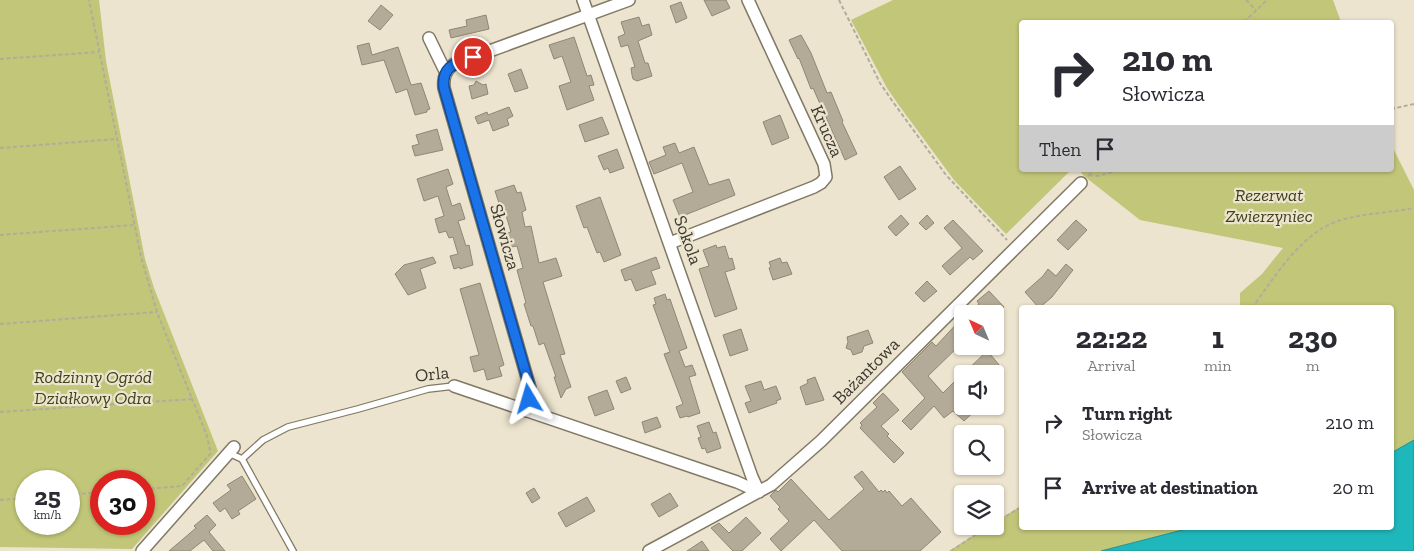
<!DOCTYPE html>
<meta charset="utf-8">
<style>
:root{--surface:#fff;--page:#f7f7f7;--text:#2b2b33;--muted:#7c7c81}
body{margin:0;font-family:"Zilla Slab",serif;background:var(--page);color:var(--text);height:100vh;display:flex;flex-direction:column;font-size:19px;white-space:nowrap}
*{box-sizing:border-box;margin:0}
p{font-size:16px;color:var(--muted)}
.icon{flex:none;width:28px;height:28px;fill:none;stroke:currentColor;stroke-width:2;stroke-linecap:round;stroke-linejoin:round}
.map{position:relative;flex:1;overflow:hidden}
.sheet{position:absolute;left:1019px;top:305px;width:375px;height:225px;display:flex;flex-direction:column;background:var(--surface);border-radius:5px;box-shadow:0 1px 4px #0004}
.sheet>*{flex:none}
.hud{position:absolute;left:1019px;top:20px;width:375px;height:152px;border-radius:5px;box-shadow:0 1px 4px #0004;background:#fff;color:var(--text);overflow:hidden}
.needle{width:32px;rotate:316deg}
.buttons{position:absolute;left:954px;top:305px;display:grid;gap:10px}
.buttons a{display:grid;place-items:center;width:50px;height:50px;border-radius:5px;background:var(--surface);box-shadow:0 1px 4px #0004;font-size:25px}
.speed{position:absolute;left:15px;top:470px;display:flex;gap:10px;font-size:25px;font-weight:700;text-align:center}
.speed>*{display:grid;place-content:center;width:65px;height:65px;border-radius:50%;background:var(--surface);box-shadow:0 1px 4px #0004;line-height:1}
.speed small{font-size:12px;font-weight:400}
.speed .limit{border:8px solid #d22;background:#fff;color:#111}
.pin{position:absolute;display:grid;place-items:center;width:42px;height:42px;color:#fff;margin:-21px;border:2px solid #fff;border-radius:50%;box-shadow:0 1px 5px #0007}
.me{position:absolute;width:55px;margin:-28px;rotate:353deg;stroke-linejoin:round;filter:drop-shadow(0 0 4px #0008)}
.turn{display:flex;align-items:center;gap:18px;height:105px;padding:0 20px;font-size:22px}
.turn .icon{width:65px;height:65px;stroke-width:2.5}
.turn b{display:block;font-size:35px;line-height:42px}
.then{display:flex;align-items:center;height:48px;padding:0 20px;background:#0003;gap:10px;font-size:19px}
.eta{display:flex;justify-content:space-evenly;align-items:center;height:85px;text-align:center}
.eta b{font-size:30px;font-weight:800;line-height:35px}
ul{padding:0;list-style:none}
li{display:flex;align-items:center;gap:15px;height:65px;padding:0 20px}
li div{flex:1}
li b{display:block;font-size:19px}
li em{font-style:normal}
.map>svg:first-child{display:block}
</style>
<div class="map">
<svg width="1414" height="551" viewBox="0 0 1414 551">
<rect width="100%" height="100%" fill="#ece4ce"/>
<path fill="#c1c678" fill-rule="evenodd" d="M0 0H99L106 61 145 259 154 288 218 451 132 549 0 547ZM69 481V524H26V481ZM101 481H144V524H101Z
M893 0H1333L1341 22H1021V170H1071L1006 234 954 180 898 104 887 88 851 20Z
M1391 144 1414 190V440L1391 453V308L1240 307V293L1262 274 1283 248 1140 220 1084 176 1079 170H1391Z
M1021 506V528H1190L1101 551H949L988 526H995V522Z"/>
<path fill="#1eb7bb" stroke="#269191" d="M1414 440V551H1101L1190 528H1391V453Z"/>
<path fill="#b3ab97" stroke="#8f8774" d="M704 0H726L730 8 712 16Z
M681 2 687 18 676 23 670 6Z
M381 5 393 15 380 30 368 21Z
M486 15 489 29 451 38 449 30 467 26 466 20Z
M639 17 642 26 649 24 652 35 638 41 645 63H648L652 76 637 81 633 79 632 75 631 68 635 67 628 45 621 47 618 37 625 34 621 22Z
M801 35 811 53 827 93 831 92 843 121 842 122 857 154 845 160 813 88 811 89 799 58 798 59 789 40Z
M574 37 587 76 591 75 594 85 589 86 594 100 567 110 559 86 571 82 562 56 554 59 549 45Z
M369 43 372 55 398 47 411 85 421 83 430 109 427 110V112L415 115 407 89 396 93 384 60 362 65 357 46Z
M521 69 528 88 515 92 508 74Z
M476 81 483 85 486 84 488 94 472 99 469 86 474 85Z
M509 107 513 116 507 119 509 125 493 131 489 120 478 124 475 117 487 112 488 115Z
M780 115 789 138 772 145 763 122Z
M602 117 609 134 585 142 579 125Z
M437 129 443 150 415 156 412 146 419 144 416 135Z
M675 143 679 153 694 147 709 185 729 179 735 195 680 217 673 200 693 192 682 163 654 174 649 162 666 155 663 147Z
M617 149 624 168 610 173 608 168 604 170 598 156Z
M900 166 916 189 899 200 884 177Z
M448 169 453 184 446 187 452 206 460 203 465 219 458 221 466 246 469 245 473 265 460 269V267L454 269 450 256 458 254 453 237 449 238 446 231 439 233 435 219 444 216 438 196 424 201 417 179Z
M514 185 517 193 521 192 526 210 522 212 525 227 531 226 539 263 556 258 562 276 543 282 565 354 560 355 571 387 566 389 561 398 554 377H556L544 343 539 345 533 326H531L524 304 526 303 517 270 523 268 517 246 511 247 507 233 511 232 502 202 499 203 495 191Z
M600 197 621 255 604 262 600 252 597 253 587 227 584 228 576 206Z
M901 215 909 224 896 236 888 227Z
M927 215 934 223 926 230 919 223Z
M953 220 983 251 973 260 970 257 950 275 942 266 962 248 944 228Z
M1076 220 1087 230 1068 250 1057 240Z
M716 245 717 248 725 246 729 259 732 258 735 269 725 272 737 309 715 317 699 269 709 266 703 250Z
M433 257 436 263 420 269 426 288 408 295 395 274 404 265Z
M656 257 660 268 651 271 656 284 636 291 631 279 625 281 621 270Z
M780 258 782 263 787 262 792 274 773 280 769 268 771 267 769 262Z
M1066 264 1073 270 1052 297 1039 308 1025 292 1043 276 1048 269 1056 276Z
M927 281 937 291 924 302 915 293Z
M480 283 504 365 499 367 502 376 487 380 484 369 474 372 470 357 479 355 460 289Z
M989 291 1004 307 996 314H968L979 304 977 301Z
M665 294 667 300 670 299 687 348 679 351 685 367 692 365 696 375 689 377 700 413 688 417 687 416 680 418 676 407 683 404 664 354 670 352 653 305 656 304 654 298Z
M962 318V343L928 376 943 393 962 374V406H980L964 421 953 411 944 418 934 406 911 430 902 421 925 398 902 372 932 342 936 346Z
M741 329 748 350 730 356 723 335Z
M868 330 873 343 864 346 862 352 853 355 851 350 846 348 848 342 847 337Z
M986 352 988 355 990 354 1000 366 992 374H963Z
M626 377 631 389 621 393 616 381Z
M815 377 824 400 806 405 800 387 808 383 807 380Z
M761 381 764 390 776 386 781 399 776 401 777 403 749 413 745 403 751 401 745 386Z
M607 390 614 409 595 416 588 397Z
M883 393 899 410 881 426 889 434 887 436 904 453 894 463 860 428 862 425 860 423 877 407 873 403Z
M657 417 661 427 645 433 642 422Z
M709 422 713 433 716 432 721 448 707 453 705 448 702 449 698 438 701 437 697 426Z
M862 471 879 492 881 490 883 492 885 490 887 493 889 491 902 506 911 498 941 532 920 551H842L814 520 781 551 770 539 789 521 778 509 780 507 770 496 776 490 778 492 791 479 829 520 864 489 854 477Z
M242 476 256 499 238 511 240 514 232 519 225 508 220 512 213 503 231 490 227 485Z
M534 488 540 498 532 503 526 493Z
M670 493 678 506 659 517 651 504Z
M587 497 595 511 566 527 558 513Z
M207 515 216 525 209 532 225 551H213L204 540 190 551H169L196 528 194 526Z
M746 517 761 533 742 551H733L711 528 719 523 729 533Z
M702 541 709 551H687Z"/>
<g fill="none" stroke-linecap="round" stroke-linejoin="round">
<defs>
<path id="lane" d="M229 453 242 459 263 440 288 427 358 409 428 389 454 386
M242 459 293 551"/>
<path id="street" d="M583 0 752 477 759 492
M429 38 446 73
M670 243 814 187 821 183 826 177 824 164 748 0
M454 386 737 482 759 492
M526 411 530 393V388L444 88C443 78 445 70 454 64L629 0
M142 551 234 447
M649 551 771 485 821 441 1081 183"/>
</defs>
<use href="#lane" stroke="#817966" stroke-width="8"/>
<use href="#street" stroke="#817966" stroke-width="14"/>
<path stroke="#b3ac9b" stroke-width="2" stroke-dasharray="4 2.5" stroke-linecap="butt" d="M839 0 880 83 893 102 946 175 1007 240
M1246 0 1256 10
M1244 22 1267 0
M0 59 99 52
M1391 109 1414 104
M0 148 116 139
M1089 175 1097 176 1122 170
M1088 176 1094 170
M0 235 134 225
M1252 308C1274 278 1301 233 1338 221 1362 213 1389 213 1414 208
M0 324 157 312
M0 412 192 399 157 312 141 257 89 0
M144 489 182 486 211 453 206 433 192 399
M69 495 101 492
M0 500 26 498
M995 523 1021 507
M951 551 989 526"/>
<use href="#lane" stroke="#fff" stroke-width="5.5"/>
<use href="#street" stroke="#fff" stroke-width="11"/>
</g>
<g fill="none" stroke-linecap="round" stroke-linejoin="round">
<defs>
<path id="route" d="M473 57C456 63 441 66 444 88L530 388 529 399"/>
</defs>
<use href="#route" stroke="#114b97" stroke-width="12"/>
<use href="#route" stroke="#1a73e8" stroke-width="9"/>
</g>
<g text-anchor="middle" stroke-width="4.5" stroke-linejoin="round" paint-order="stroke">
<g font-size="18" fill="#3a372e" stroke="#ece4ce">
<text transform="translate(827 131) rotate(66)" y="6">Krucza</text>
<text transform="translate(505 237) rotate(74)" y="6">Słowicza</text>
<text transform="translate(688 240) rotate(70)" y="6">Sokola</text>
<text transform="translate(866 371) rotate(-45)" y="6">Bażantowa</text>
<text transform="translate(432 374) rotate(-6)" y="6">Orla</text>
</g>
<g font-size="18" font-style="italic" fill="#40421b" stroke="#ece4ce">
<text x="1269" y="201">Rezerwat<tspan x="1269" dy="21">Zwierzyniec</tspan></text>
<text x="93" y="383">Rodzinny Ogród<tspan x="93" dy="21">Działkowy Odra</tspan></text>
</g>
</g>
</svg>
<div class="buttons">
<a><svg class="needle" viewBox="-14 -14 28 28"><path d="M0-13l5 13h-10z" fill="#e53935"/><path d="M0 13l5-13h-10z" fill="#7c7c81"/></svg></a>
<a><svg class="icon" aria-label="sound" viewBox="0 0 24 24"><path d="M4 9h4l5-4v14l-5-4H4zM17 9q2 3 0 6"/></svg></a>
<a><svg class="icon" aria-label="search" viewBox="0 0 24 24"><circle cx="10" cy="10" r="6"/><path d="M15 15l6 6"/></svg></a>
<a><svg class="icon" aria-label="layers" viewBox="0 0 24 24"><path d="M12 4l9 5-9 5-9-5zM3 14l9 5 9-5"/></svg></a>
</div>
<div class="speed"><div>25<small>km/h</small></div><div class="limit">30</div></div>
<div class="pin" style="left:473px;top:57px;background:#d93025"><svg class="icon" aria-label="arrive" viewBox="0 0 24 24"><path d="M6 21V4h12l-3 4 3 4H6"/></svg></div>
<svg class="me" style="left:529px;top:399px" viewBox="-20 -20 40 40"><path d="M0-17L14 15 0 8-14 15z" fill="#1a73e8" stroke="#fff" stroke-width="4"/></svg>
<div class="hud">
<div class="turn"><svg class="icon" aria-label="right" viewBox="0 0 24 24"><path d="M7 20v-9h11M14 6l5 5-5 5"/></svg><div><b>210 m</b>Słowicza</div></div>
<div class="then">Then<svg class="icon" aria-label="arrive" viewBox="0 0 24 24"><path d="M6 21V4h12l-3 4 3 4H6"/></svg></div>
</div>
<section class="sheet">
<div class="eta">
<div><b>22:22</b><p>Arrival</p></div>
<div><b>1</b><p>min</p></div>
<div><b>230</b><p>m</p></div>
</div>
<ul>
<li><svg class="icon" aria-label="right" viewBox="0 0 24 24"><path d="M7 20v-9h11M14 6l5 5-5 5"/></svg><div><b>Turn right</b><p>Słowicza</p></div><em>210 m</em></li>
<li><svg class="icon" aria-label="arrive" viewBox="0 0 24 24"><path d="M6 21V4h12l-3 4 3 4H6"/></svg><div><b>Arrive at destination</b></div><em>20 m</em></li>
</ul>
</section>
</div>
